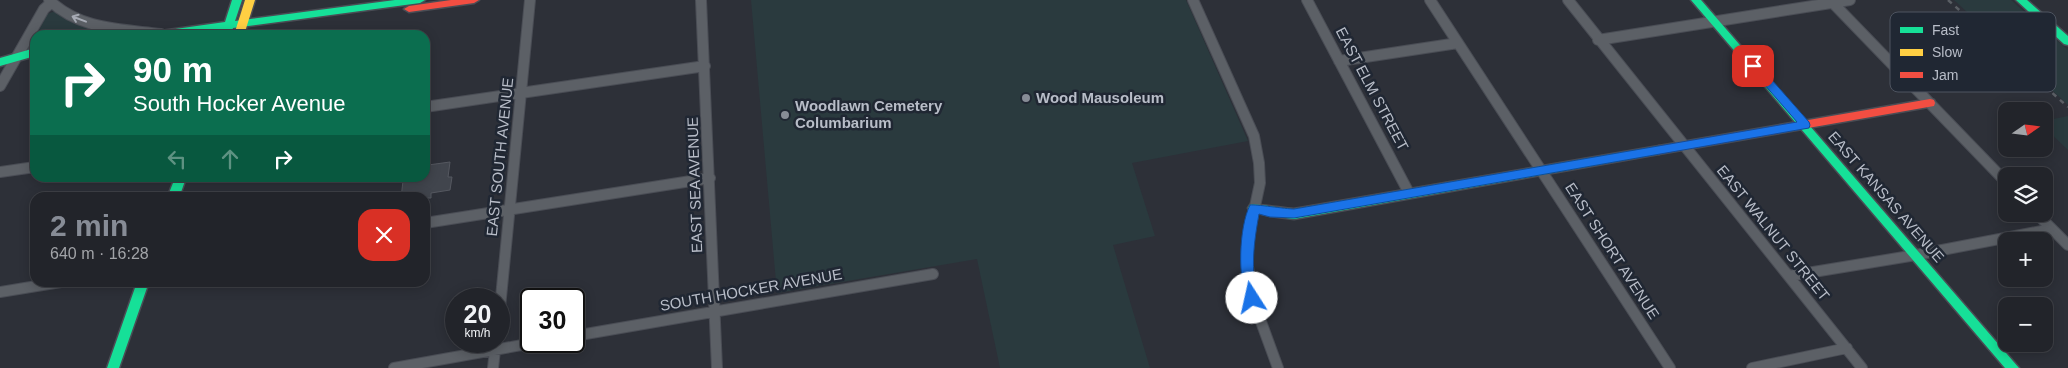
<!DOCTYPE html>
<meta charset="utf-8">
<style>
:root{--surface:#22242a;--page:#2e3036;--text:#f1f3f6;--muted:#a2a4a8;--line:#3f4147;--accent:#878c96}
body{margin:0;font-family:Helvetica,sans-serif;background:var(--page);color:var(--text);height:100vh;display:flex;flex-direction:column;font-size:19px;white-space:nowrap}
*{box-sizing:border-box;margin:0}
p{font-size:16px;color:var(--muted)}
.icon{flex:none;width:28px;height:28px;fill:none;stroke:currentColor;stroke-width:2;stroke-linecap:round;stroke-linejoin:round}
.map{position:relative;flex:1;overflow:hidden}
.sheet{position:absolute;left:30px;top:192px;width:400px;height:95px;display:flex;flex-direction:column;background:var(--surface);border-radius:15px;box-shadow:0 2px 12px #0003,0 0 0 1px var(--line)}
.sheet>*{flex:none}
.banner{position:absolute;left:30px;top:30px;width:400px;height:152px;border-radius:15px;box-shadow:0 2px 12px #0003,0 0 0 1px var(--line);background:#0b6e4f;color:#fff;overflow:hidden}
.needle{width:32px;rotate:76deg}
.controls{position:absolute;left:1998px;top:102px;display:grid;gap:10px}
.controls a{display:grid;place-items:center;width:55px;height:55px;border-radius:10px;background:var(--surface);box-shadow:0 2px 12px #0003,0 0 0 1px var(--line);font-size:25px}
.speed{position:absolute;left:445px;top:288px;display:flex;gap:10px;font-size:25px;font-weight:700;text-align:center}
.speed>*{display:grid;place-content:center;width:65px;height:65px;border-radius:50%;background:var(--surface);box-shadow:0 2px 12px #0003,0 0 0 1px var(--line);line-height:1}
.speed small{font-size:12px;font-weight:400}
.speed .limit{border:2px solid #111;border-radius:8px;background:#fff;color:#111}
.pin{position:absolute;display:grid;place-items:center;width:42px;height:42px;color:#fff;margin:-21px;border-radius:10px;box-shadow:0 2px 8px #0006}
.me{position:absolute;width:55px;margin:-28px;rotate:350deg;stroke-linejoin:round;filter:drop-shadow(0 0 4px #0008)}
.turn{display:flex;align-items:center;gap:18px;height:105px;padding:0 20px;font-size:22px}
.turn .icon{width:65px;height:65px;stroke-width:2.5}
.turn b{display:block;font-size:35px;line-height:42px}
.lanes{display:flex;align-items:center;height:48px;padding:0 20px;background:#0003;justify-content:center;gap:25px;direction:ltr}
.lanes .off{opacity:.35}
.round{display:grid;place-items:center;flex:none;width:52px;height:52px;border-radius:15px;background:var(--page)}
.head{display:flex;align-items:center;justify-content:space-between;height:85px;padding:0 20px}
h1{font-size:30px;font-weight:700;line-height:38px;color:var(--accent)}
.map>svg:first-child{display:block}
</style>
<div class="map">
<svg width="2068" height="368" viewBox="0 0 2068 368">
<rect width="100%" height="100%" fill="#2d3038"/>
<path fill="#2a3a3e" d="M751 0H1186L1248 141 1132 163 1155 236 1113 245 1150 368H1000L977 259 777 293Z
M1954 0H2011L2068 50V105Z
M56 11 133 35H37L47 14Z
M2068 116V150L2044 127V121Z"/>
<path fill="#41454d" stroke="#555860" d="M450 162 448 177H452L450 190 431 193V198H401L403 181 426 178 428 165Z"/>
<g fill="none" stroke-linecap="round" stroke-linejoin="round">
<defs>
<path id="street" d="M49 0C80 30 121 29 161 34
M701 0 717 368
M1193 0 1254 136 1259 163 1260 183 1248 239 1247 262 1256 308 1278 368
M1307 0 1409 193
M1430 0 1670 368
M1568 0 1862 368
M1831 1 2006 182
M1598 40 1850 0
M1339 61 1458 43
M0 86 44 9 51 3
M425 107 705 66
M0 172 35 167
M2037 214 2068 245
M425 223 710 178
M1789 276 1916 255 2052 229
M0 292 61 282
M499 318 530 0
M574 336 933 274
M394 368 544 341
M493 368 496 341
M1752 368 1847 348"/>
<path id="fast" d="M232 0H242L235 21 395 0H425L420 3 233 28 231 34H223V29L180 35H149L154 32 225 22Z
M1691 0H1701L2019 368H2005Z
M2016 0H2027L2068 36V45L2064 44Z
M35 48V56L0 66V58Z
M1659 146 1664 150 1659 154 1294 219 1270 216 1250 211 1248 208 1250 205C1256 203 1285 209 1294 209Z
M175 178H186L179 198H167Z
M137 282H149L119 368H107Z"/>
<path id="slow" d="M245 0H255L244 35H234Z"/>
<path id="jam" d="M451 0H479L474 3 409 12 404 9 409 6Z
M1930 99 1934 100 1935 103 1934 106 1659 154 1654 150 1659 146Z"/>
</defs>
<use href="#street" stroke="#4a4d55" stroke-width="12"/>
<use href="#fast" stroke="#4a4d55" stroke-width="3"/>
<use href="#slow" stroke="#4a4d55" stroke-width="3"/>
<use href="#jam" stroke="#4a4d55" stroke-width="3"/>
<use href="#street" stroke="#5c6066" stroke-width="10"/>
<use href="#fast" fill="#16e098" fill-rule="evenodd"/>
<use href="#slow" fill="#ffcf43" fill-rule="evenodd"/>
<use href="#jam" fill="#f24e42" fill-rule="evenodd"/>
<path stroke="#5a5e64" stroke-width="2.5" stroke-dasharray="5 5" stroke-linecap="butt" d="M1948 0 2068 107"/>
</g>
<defs><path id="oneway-shaft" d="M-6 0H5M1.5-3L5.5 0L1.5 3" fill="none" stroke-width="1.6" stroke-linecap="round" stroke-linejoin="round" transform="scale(1.25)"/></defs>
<use stroke="#a6aab4" href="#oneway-shaft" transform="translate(79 19) rotate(-159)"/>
<path fill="#1a73e8" stroke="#114b97" d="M1753 62 1757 63 1809 122 1810 125 1809 128 1294 218 1270 217 1259 214C1254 242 1250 270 1258 298L1257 302H1248C1237 279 1239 227 1250 205 1255 204 1286 209 1294 209L1797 122 1750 68 1748 66Z"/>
<g fill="#878c96" stroke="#202733" stroke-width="2">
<circle cx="1026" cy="98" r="5"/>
<circle cx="785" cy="115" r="5"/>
</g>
<g text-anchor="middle" stroke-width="5" stroke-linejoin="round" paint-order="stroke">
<g font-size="15" fill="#b8bdc8" stroke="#202733">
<text transform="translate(1372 89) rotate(62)" y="5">EAST ELM STREET</text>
<text transform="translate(500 157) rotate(-84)" y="5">EAST SOUTH AVENUE</text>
<text transform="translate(695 185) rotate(-92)" y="5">EAST SEA AVENUE</text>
<text transform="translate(1886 197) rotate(49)" y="5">EAST KANSAS AVENUE</text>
<text transform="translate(1773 233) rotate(51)" y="5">EAST WALNUT STREET</text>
<text transform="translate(1612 251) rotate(57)" y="5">EAST SHORT AVENUE</text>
<text transform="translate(751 290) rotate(-10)" y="5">SOUTH HOCKER AVENUE</text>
</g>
<g font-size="15" font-weight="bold" fill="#b8bdc8" stroke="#202733" text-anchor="start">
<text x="1036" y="103">Wood Mausoleum</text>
<text x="795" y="111">Woodlawn Cemetery<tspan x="795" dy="17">Columbarium</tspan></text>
</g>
</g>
<rect x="1890" y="12" width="166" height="80" rx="8" fill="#202733" stroke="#4e5460" stroke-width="1"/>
<rect x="1900" y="27" width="23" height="6" fill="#16e098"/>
<rect x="1900" y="49" width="23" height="7" fill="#ffcf43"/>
<rect x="1900" y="72" width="23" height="6" fill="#f24e42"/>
<g font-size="14" fill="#b8bdc8">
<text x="1932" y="35">Fast</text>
<text x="1932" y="57">Slow</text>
<text x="1932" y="80">Jam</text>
</g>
</svg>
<div class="controls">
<a><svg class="needle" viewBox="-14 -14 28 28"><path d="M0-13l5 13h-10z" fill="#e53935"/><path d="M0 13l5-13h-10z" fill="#a2a4a8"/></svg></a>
<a><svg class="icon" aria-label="layers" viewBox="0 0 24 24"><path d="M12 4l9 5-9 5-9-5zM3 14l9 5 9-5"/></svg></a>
<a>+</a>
<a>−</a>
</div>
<div class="speed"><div>20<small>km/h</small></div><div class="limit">30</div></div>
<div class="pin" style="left:1753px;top:66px;background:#d93025"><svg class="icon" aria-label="arrive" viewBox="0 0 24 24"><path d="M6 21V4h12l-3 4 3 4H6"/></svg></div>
<svg class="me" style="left:1252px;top:298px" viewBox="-20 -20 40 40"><circle r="19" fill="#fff"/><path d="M0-13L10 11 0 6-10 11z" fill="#1a73e8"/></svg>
<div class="banner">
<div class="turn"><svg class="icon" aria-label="right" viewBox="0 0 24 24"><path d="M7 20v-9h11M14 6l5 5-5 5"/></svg><div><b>90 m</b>South Hocker Avenue</div></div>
<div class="lanes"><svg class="icon off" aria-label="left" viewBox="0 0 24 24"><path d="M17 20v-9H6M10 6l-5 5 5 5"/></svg><svg class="icon off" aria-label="ahead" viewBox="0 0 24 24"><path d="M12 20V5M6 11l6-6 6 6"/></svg><svg class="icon" aria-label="right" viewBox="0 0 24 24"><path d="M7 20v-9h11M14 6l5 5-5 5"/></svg></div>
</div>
<section class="sheet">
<div class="head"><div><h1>2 min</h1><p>640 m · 16:28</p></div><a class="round" style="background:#d93025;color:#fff"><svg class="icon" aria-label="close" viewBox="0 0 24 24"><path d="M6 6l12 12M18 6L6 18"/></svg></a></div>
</section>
</div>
